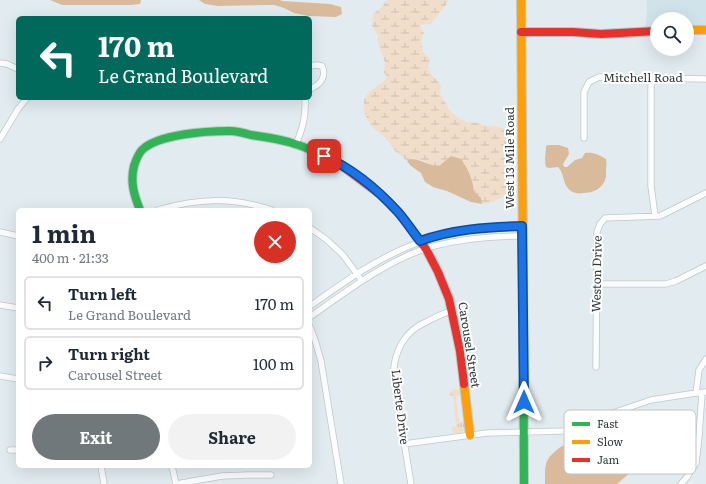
<!DOCTYPE html>
<meta charset="utf-8">
<style>
:root{--surface:#fff;--page:#f2f2f3;--text:#1f2937;--muted:#747a83;--line:#e0e1e3;--accent:#70787b}
body{margin:0;font-family:Literata,serif;background:var(--page);color:var(--text);height:100vh;display:flex;flex-direction:column;font-size:15px;white-space:nowrap}
*{box-sizing:border-box;margin:0}
p{font-size:13px;color:var(--muted)}
.icon{flex:none;width:22px;height:22px;fill:none;stroke:currentColor;stroke-width:2;stroke-linecap:round;stroke-linejoin:round}
.map{position:relative;flex:1;overflow:hidden}
.side{position:absolute;left:16px;top:208px;width:296px;height:260px;display:flex;flex-direction:column;background:var(--surface);border-radius:6px;box-shadow:0 4px 16px #0002}
.side>*{flex:none}
.hud{position:absolute;left:16px;top:16px;width:296px;height:84px;border-radius:6px;box-shadow:0 4px 16px #0002;background:#00695c;color:#fff;overflow:hidden}
.tools{position:absolute;left:650px;top:12px;display:grid;gap:8px}
.tools a{display:grid;place-items:center;width:44px;height:44px;border-radius:50%;background:var(--surface);box-shadow:0 4px 16px #0002;font-size:20px}
.pin{position:absolute;display:grid;place-items:center;width:34px;height:34px;color:#fff;margin:-17px;border-radius:8px;box-shadow:0 2px 6px #0006}
.me{position:absolute;width:44px;margin:-22px;rotate:0deg;stroke-linejoin:round;filter:drop-shadow(0 0 3px #0008)}
.turn{display:flex;align-items:center;gap:14px;height:84px;padding:0 16px;font-size:18px}
.turn .icon{width:52px;height:52px;stroke-width:2.5}
.turn b{display:block;font-size:28px;line-height:34px}
.round{display:grid;place-items:center;flex:none;width:42px;height:42px;border-radius:21px;background:var(--page)}
.head{display:flex;align-items:center;justify-content:space-between;height:68px;padding:0 16px}
h1{font-size:24px;font-weight:700;line-height:30px}
.button{display:flex;gap:8px;margin-top:auto;padding:8px 16px}
.button a{flex:1;height:46px;border-radius:24px;background:var(--accent);color:#fff;font-size:16px;font-weight:700;line-height:46px;text-align:center}
.button a+a{background:var(--page);color:var(--text)}
ul{padding:0;list-style:none}
li{display:flex;align-items:center;gap:12px;height:54px;margin:0 8px 6px;padding:0 8px;border:2px solid var(--line);border-radius:6px}
li div{flex:1}
li b{display:block;font-size:15px}
li em{font-style:normal}
.map>svg:first-child{display:block}
</style>
<div class="map">
<svg width="706" height="484" viewBox="0 0 706 484">
<defs>
<pattern id="grass-tufts" width="24" height="20" patternUnits="userSpaceOnUse"><rect width="24" height="20" fill="#f0decb"/><path d="M3 7l-1-3M5 7V3M7 7l1-3M15 17l-1-3M17 17v-4M19 17l1-3" fill="none" stroke="#cebfaf"/></pattern>
<pattern id="wetland-marsh" width="20" height="14" patternUnits="userSpaceOnUse"><rect width="20" height="14" fill="#f0decb"/><path d="M1 5h8M5 5V1M11 12h8M15 12V8" fill="none" stroke="#cebfaf"/></pattern>
</defs>
<rect width="100%" height="100%" fill="#e2ecf0"/>
<path fill="#d0e3eb" d="M647 0H706V30H687V19H657V29H646Z"/>
<path fill="url(#grass-tufts)" d="M456 389 459 390 461 393 460 395 456 396 459 422H463L465 423C465 429 464 431 459 434L454 433 451 429 452 427 456 426 453 396H451L449 394 452 390Z"/>
<path fill="url(#wetland-marsh)" d="M387 0H448L446 5 431 24 421 25V29L424 32 421 42 423 52 430 59V61C424 72 436 78 441 85L440 94 450 111 460 119 467 122 478 123 486 126H494L505 129 508 137V160L506 195 493 202 482 204 481 198 474 191 472 179 468 169 451 156 439 166H432L425 161 410 159 407 161 394 150 386 138 373 128 368 121 364 111V99C366 96 369 92 373 89 379 83 382 86 387 76L384 73 385 63 383 56 379 48 378 36 372 26 373 14 382 7Z"/>
<path fill="#d9ba9a" d="M50 0H141L140 4 131 5H62Z
M199 0H280L282 1 330 4 341 7 342 14 336 17 309 16 294 13 284 8 274 5 218 6 205 4Z
M548 145H559L568 148 569 154 563 164 564 167H567L575 160 582 158 585 153C593 152 599 155 606 159 607 164 606 166 606 171 606 173 606 175 606 177 603 189 593 193 583 193 579 194 574 193 571 191 562 185 565 174 558 167L549 168 546 167C544 160 546 153 546 146Z
M451 156 461 159C469 171 472 177 474 191L481 198 482 204 471 202 447 191 433 187 425 182 421 173 411 166 407 161 410 159C421 159 429 166 439 166Z
M639 417 638 466 617 484H545C545 463 544 459 562 446Z"/>
<g fill="none" stroke-linecap="round" stroke-linejoin="round">
<defs>
<path id="street" d="M0 63 7 64 18 69
M310 66 317 65 322 66C327 77 320 85 310 89
M651 78V186L655 216
M584 138V92L589 82 599 77 706 79
M0 139 18 109 27 98
M296 144C303 128 306 116 305 98
M158 210C198 198 232 197 272 210
M310 228 327 240 343 255 362 281
M0 232 18 236
M597 284H666L676 281 706 266
M0 305 18 308
M310 306C343 283 374 260 412 245 419 242 427 238 435 236 464 229 493 227 523 227
M310 317C347 291 390 258 434 246 461 239 495 236 522 236
M310 327 315 340 321 361 341 484
M596 367 597 232 600 224 605 218 660 216 706 193
M0 376 18 379
M696 393 699 370 705 361 706 359
M404 444 487 433 563 431 595 419 651 400 696 393 706 392
M10 450H18
M101 466 104 484
M172 466 176 484 222 476 248 475H271
M411 484 394 380C392 360 400 338 417 327 420 325 424 323 428 321 436 317 443 313 452 311
M681 484 687 477 696 463 699 436 702 393"/>
<path id="fast" d="M140 210C134 195 130 182 134 166 136 160 138 154 142 150 158 134 207 131 230 131 237 131 244 133 251 135 265 137 281 139 295 144 306 147 316 153 326 157
M523 268 524 484"/>
<path id="slow" d="M521 0 523 268
M687 30H706
M464 384 470 435"/>
<path id="jam" d="M521 32H573L601 34 657 31
M326 157 337 162 381 195 398 212 426 249 438 272 449 299 460 351 464 384"/>
</defs>
<use href="#street" stroke="#bfc7ca" stroke-width="7"/>
<use href="#fast" stroke="#bfc7ca" stroke-width="10"/>
<use href="#slow" stroke="#bfc7ca" stroke-width="10"/>
<use href="#jam" stroke="#bfc7ca" stroke-width="10"/>
<use href="#street" stroke="#fbfcfd" stroke-width="5.5"/>
<use href="#fast" stroke="#30b455" stroke-width="8"/>
<use href="#slow" stroke="#ff9f0a" stroke-width="8"/>
<use href="#jam" stroke="#e5322d" stroke-width="8"/>
</g>
<g fill="none" stroke-linecap="round" stroke-linejoin="round">
<defs>
<path id="route" d="M324 156C351 168 377 189 398 212 406 221 413 232 420 241 453 229 488 227 522 226L524 402"/>
</defs>
<use href="#route" stroke="#114b97" stroke-width="10"/>
<use href="#route" stroke="#1a73e8" stroke-width="7"/>
</g>
<g text-anchor="middle" stroke-width="4" stroke-linejoin="round" paint-order="stroke">
<g font-size="12" fill="#32393c" stroke="#fff">
<text x="643" y="82">Mitchell Road</text>
<text transform="translate(510 158) rotate(-90)" y="4">West 13 Mile Road</text>
<text transform="translate(597 274) rotate(-89)" y="4">Weston Drive</text>
<text transform="translate(469 345) rotate(81)" y="4">Carousel Street</text>
<text transform="translate(400 407) rotate(83)" y="4">Liberte Drive</text>
</g>
</g>
<rect x="564" y="410" width="132" height="64" rx="6" fill="#fff" stroke="#c2c4c4" stroke-width="1"/>
<rect x="572" y="422" width="18" height="4" fill="#30b455"/>
<rect x="572" y="440" width="18" height="4" fill="#ff9f0a"/>
<rect x="572" y="458" width="18" height="4" fill="#e5322d"/>
<g font-size="11" fill="#32393c">
<text x="597" y="428">Fast</text>
<text x="597" y="446">Slow</text>
<text x="597" y="464">Jam</text>
</g>
</svg>
<div class="tools">
<a><svg class="icon" aria-label="search" viewBox="0 0 24 24"><circle cx="10" cy="10" r="6"/><path d="M15 15l6 6"/></svg></a>
</div>
<div class="pin" style="left:324px;top:156px;background:#d93025"><svg class="icon" aria-label="arrive" viewBox="0 0 24 24"><path d="M6 21V4h12l-3 4 3 4H6"/></svg></div>
<svg class="me" style="left:524px;top:402px" viewBox="-20 -20 40 40"><path d="M0-17L14 15 0 8-14 15z" fill="#1a73e8" stroke="#fff" stroke-width="4"/></svg>
<div class="hud">
<div class="turn"><svg class="icon" aria-label="left" viewBox="0 0 24 24"><path d="M17 20v-9H6M10 6l-5 5 5 5"/></svg><div><b>170 m</b>Le Grand Boulevard</div></div>
</div>
<section class="side">
<div class="head"><div><h1>1 min</h1><p>400 m · 21:33</p></div><a class="round" style="background:#d93025;color:#fff"><svg class="icon" aria-label="close" viewBox="0 0 24 24"><path d="M6 6l12 12M18 6L6 18"/></svg></a></div>
<ul>
<li><svg class="icon" aria-label="left" viewBox="0 0 24 24"><path d="M17 20v-9H6M10 6l-5 5 5 5"/></svg><div><b>Turn left</b><p>Le Grand Boulevard</p></div><em>170 m</em></li>
<li><svg class="icon" aria-label="right" viewBox="0 0 24 24"><path d="M7 20v-9h11M14 6l5 5-5 5"/></svg><div><b>Turn right</b><p>Carousel Street</p></div><em>100 m</em></li>
</ul>
<div class="button"><a>Exit</a><a>Share</a></div>
</section>
</div>
